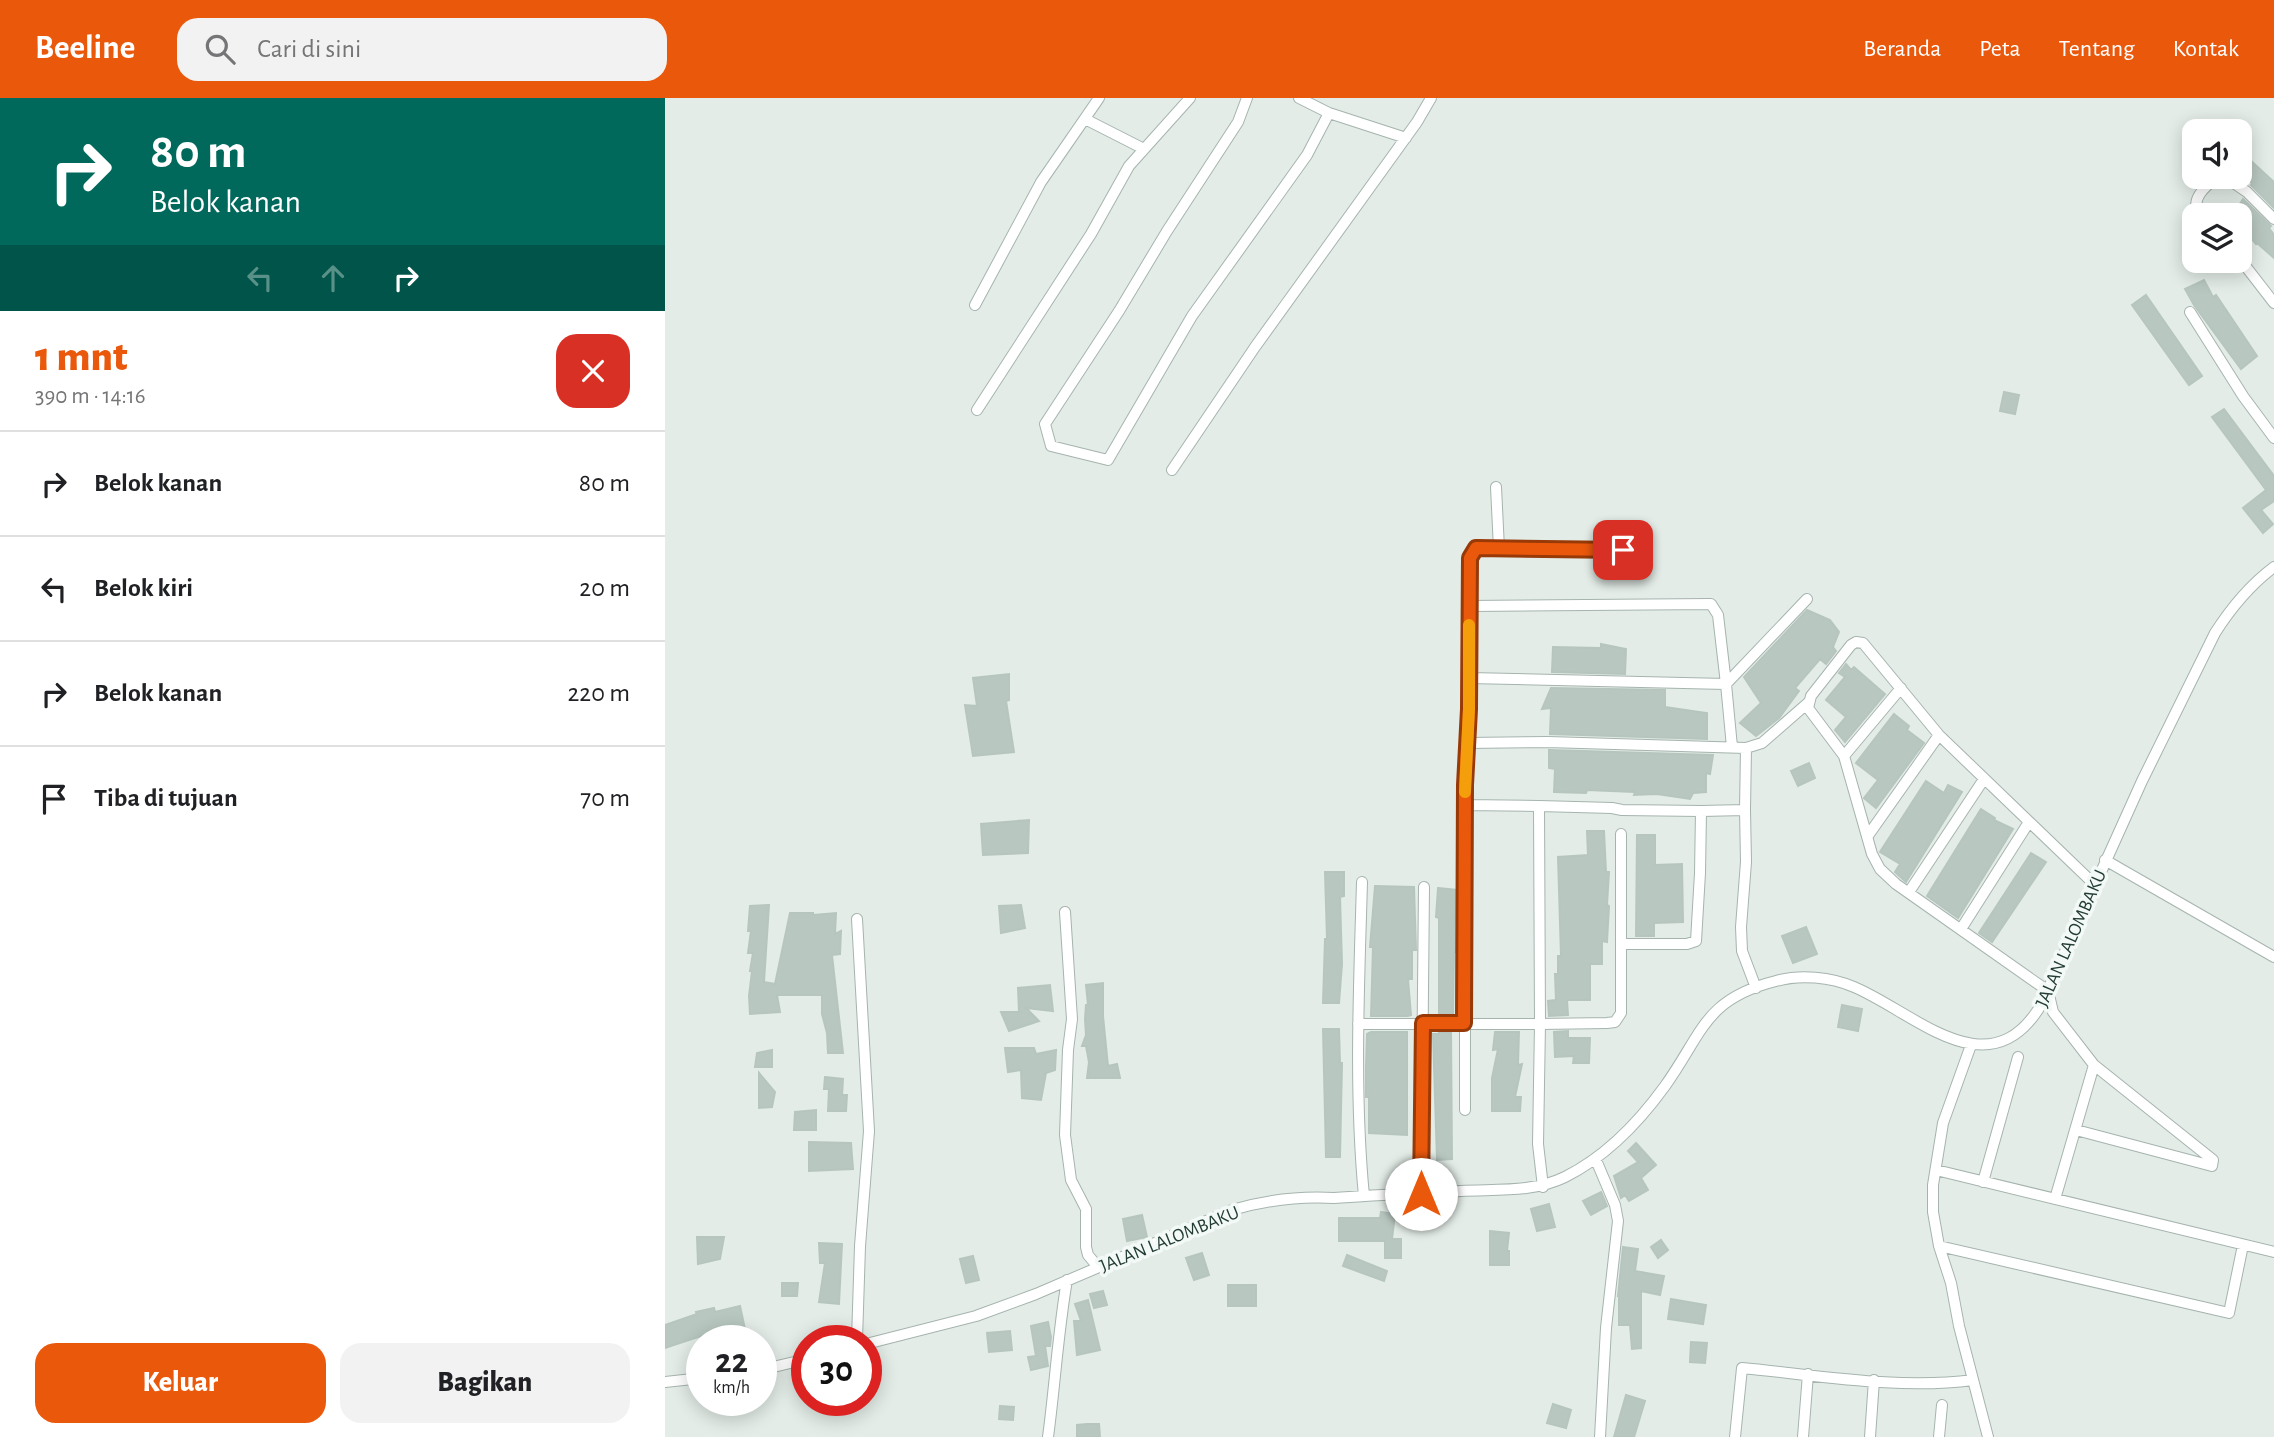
<!DOCTYPE html>
<html lang="id">
<meta charset="utf-8">
<style>
:root{--surface:#fff;--page:#f2f2f2;--text:#202124;--muted:#757577;--line:#e0e0e0;--accent:#ea580c}
body{margin:0;font-family:"Alegreya Sans",sans-serif;background:var(--page);color:var(--text);height:100vh;display:flex;flex-direction:column;font-size:26px;white-space:nowrap}
*{box-sizing:border-box;margin:0}
p{font-size:23px;color:var(--muted)}
.icon{flex:none;width:38px;height:38px;fill:none;stroke:currentColor;stroke-width:2;stroke-linecap:round;stroke-linejoin:round}
.map{position:relative;flex:1;overflow:hidden}
.details{display:flex;flex-direction:column;background:var(--surface);width:665px}
.details>*{flex:none}
.top-card{background:#00695c;color:#fff;overflow:hidden}
.buttons{position:absolute;left:1517px;top:21px;display:grid;gap:14px}
.buttons a{display:grid;place-items:center;width:70px;height:70px;border-radius:14px;background:var(--surface);box-shadow:0 4px 18px #0003;font-size:35px}
.speed{position:absolute;left:21px;top:1227px;display:flex;gap:14px;font-size:35px;font-weight:700;text-align:center}
.speed>*{display:grid;place-content:center;width:91px;height:91px;border-radius:50%;background:var(--surface);box-shadow:0 4px 18px #0003;line-height:1}
.speed small{font-size:18px;font-weight:400}
.speed .limit{border:10px solid #d22;background:#fff;color:#111}
.pin{position:absolute;display:grid;place-items:center;width:60px;height:60px;color:#fff;margin:-30px;border-radius:14px;box-shadow:0 4px 10px #0006}
.me{position:absolute;width:77px;margin:-38px;rotate:0deg;stroke-linejoin:round;filter:drop-shadow(0 0 5px #0008)}
.turn{display:flex;align-items:center;gap:24px;height:147px;padding:0 35px;font-size:32px}
.turn .icon{width:91px;height:91px;stroke-width:2.5}
.turn b{display:block;font-size:49px;line-height:60px}
.lanes{display:flex;align-items:center;height:66px;padding:0 35px;background:#0003;justify-content:center;gap:35px;direction:ltr}
.lanes .off{opacity:.35}
.round{display:grid;place-items:center;flex:none;width:74px;height:74px;border-radius:21px;background:var(--page)}
.overview{display:flex;align-items:center;justify-content:space-between;height:119px;padding:0 35px}
h1{font-size:42px;font-weight:800;line-height:52px;color:var(--accent)}
.button{display:flex;gap:14px;margin-top:auto;padding:14px 35px}
.button a{flex:1;height:80px;border-radius:21px;background:var(--accent);color:#fff;font-size:28px;font-weight:800;line-height:80px;text-align:center}
.button a+a{background:var(--page);color:var(--text)}
ul{padding:0;list-style:none}
li{display:flex;align-items:center;gap:21px;height:105px;padding:0 35px;border-top:2px solid var(--line)}
li div{flex:1}
li b{display:block;font-size:26px}
li em{font-style:normal}
header{display:flex;align-items:center;gap:42px;box-sizing:border-box;height:98px;padding:0 35px;background:var(--accent);color:#fff}
header strong{font-size:33px}
nav{display:flex;gap:38px;margin-inline-start:auto;font-size:24px}
.search{width:490px;height:63px;background:var(--page);display:flex;align-items:center;gap:18px;box-sizing:border-box;padding:0 24px;border-radius:21px;color:var(--muted);font-size:26px}
main{display:flex;flex:1;min-height:0}
.map>svg:first-child{display:block}
</style>
<header>
<strong>Beeline</strong>
<div class="search"><svg class="icon" aria-label="search" viewBox="0 0 24 24"><circle cx="10" cy="10" r="6"/><path d="M15 15l6 6"/></svg>Cari di sini</div>
<nav><a>Beranda</a><a>Peta</a><a>Tentang</a><a>Kontak</a></nav>
</header>
<main>
<section class="details">
<div class="top-card">
<div class="turn"><svg class="icon" aria-label="right" viewBox="0 0 24 24"><path d="M7 20v-9h11M14 6l5 5-5 5"/></svg><div><b>80 m</b>Belok kanan</div></div>
<div class="lanes"><svg class="icon off" aria-label="left" viewBox="0 0 24 24"><path d="M17 20v-9H6M10 6l-5 5 5 5"/></svg><svg class="icon off" aria-label="ahead" viewBox="0 0 24 24"><path d="M12 20V5M6 11l6-6 6 6"/></svg><svg class="icon" aria-label="right" viewBox="0 0 24 24"><path d="M7 20v-9h11M14 6l5 5-5 5"/></svg></div>
</div>
<div class="overview"><div><h1>1 mnt</h1><p>390 m · 14:16</p></div><a class="round" style="background:#d93025;color:#fff"><svg class="icon" aria-label="close" viewBox="0 0 24 24"><path d="M6 6l12 12M18 6L6 18"/></svg></a></div>
<ul>
<li><svg class="icon" aria-label="right" viewBox="0 0 24 24"><path d="M7 20v-9h11M14 6l5 5-5 5"/></svg><div><b>Belok kanan</b></div><em>80 m</em></li>
<li><svg class="icon" aria-label="left" viewBox="0 0 24 24"><path d="M17 20v-9H6M10 6l-5 5 5 5"/></svg><div><b>Belok kiri</b></div><em>20 m</em></li>
<li><svg class="icon" aria-label="right" viewBox="0 0 24 24"><path d="M7 20v-9h11M14 6l5 5-5 5"/></svg><div><b>Belok kanan</b></div><em>220 m</em></li>
<li><svg class="icon" aria-label="arrive" viewBox="0 0 24 24"><path d="M6 21V4h12l-3 4 3 4H6"/></svg><div><b>Tiba di tujuan</b></div><em>70 m</em></li>
</ul>
<div class="button"><a>Keluar</a><a>Bagikan</a></div>
</section>
<div class="map">
<svg width="1609" height="1339" viewBox="0 0 1609 1339">
<rect width="100%" height="100%" fill="#e3ece7"/>
<path fill="#b8c7c0" stroke="#b6c6be" stroke-width="2" d="M1584 61 1609 84V110L1586 87 1587 85 1576 77Z
M1578 101 1606 128 1604 130 1609 137V160L1592 145 1591 146 1575 127V117H1568Z
M1539 182 1548 199 1551 197 1592 258 1576 271 1529 207 1520 191Z
M1481 197 1537 278 1524 287 1467 207Z
M1339 294 1354 297 1350 316 1335 313Z
M1559 311 1609 378V403L1596 412 1608 426 1598 435 1578 410 1601 392 1547 319Z
M1142 512 1165 522 1174 534 1168 549 1171 553 1161 566 1155 561 1130 590 1134 593 1114 620 1091 638 1075 625 1096 605 1079 579Z
M936 546 961 551 960 576 887 574 888 549 936 550Z
M1181 566 1186 572 1189 569 1220 596 1180 644 1170 632 1181 619 1161 602 1180 579 1174 575Z
M344 576V602L341 603 349 654 308 658 300 607 312 608 308 580Z
M886 590 1000 592V609L1042 615V641L885 636 886 610 877 611Z
M1229 616 1244 628 1242 632 1259 645 1211 710 1199 700 1213 682 1191 665Z
M884 652 1048 657 1045 676 1041 675V694L1028 695 1025 701 992 696 969 697 970 694 922 692 921 695 889 694 890 671 884 670Z
M1144 665 1150 680 1133 688 1126 673Z
M1261 683 1279 695 1283 687 1297 694 1241 784 1230 774 1235 766 1215 754Z
M1316 711 1330 720 1329 722 1348 731 1293 820 1262 798Z
M364 722 363 755 318 757 316 726Z
M922 733H939L941 774H944L942 807 944 808 942 844 937 843V866H925V902H902L903 917 884 918 883 903 891 902 890 876H893V858H896L893 759 923 757Z
M972 737H990V767L1017 766 1018 824 989 825V838H971Z
M1366 755 1381 764 1327 844 1314 835Z
M660 774H679V798L675 799 677 866 674 905H658L660 841H662Z
M710 788 749 789 751 852H747V881H743L746 917 743 918H706L708 849H705Z
M773 790 792 792 790 824H792V854H789L788 917 785 918H774V820L771 819Z
M104 807 99 884 110 886 125 815H148V817L171 815 170 836 176 833 175 856 167 857 178 955H163L162 935 157 916V897H112L115 914 85 916 84 898 87 873H85L88 855H83L86 833H83L85 808Z
M356 807 360 830 336 835 334 808Z
M1141 829 1152 856 1128 865 1117 838Z
M438 885V918L443 968 452 966 455 980H422L424 964 421 948H417L421 937 420 921 421 907H423L421 887Z
M385 887 388 913 361 910 374 923 344 933 336 914H354L353 890Z
M1177 907 1197 911 1193 933 1173 929Z
M658 931H674L675 965H677L675 1059H661Z
M903 933V940H925L924 965H908L909 958 890 959 889 934Z
M706 934H742V1037L704 1035V999H701V969L702 936Z
M774 934H786L787 1061 772 1062 768 936H774Z
M830 934H854L853 967 857 966 850 999H856L855 1013H827V980L833 951 828 952Z
M340 950H369L371 956 391 952 390 972 381 975 376 1002 357 1000 356 972 343 974Z
M107 952V969H90L92 955Z
M94 975 110 994 107 1009 94 1010Z
M160 979 178 981 177 997H182L181 1013H163L164 991H159Z
M151 1012V1032H129L130 1014Z
M144 1044 186 1045 188 1071 144 1073Z
M971 1045 991 1067 976 1080 983 1092 964 1103 960 1097 956 1100 949 1078 973 1064 963 1053Z
M936 1094 942 1108 926 1117 918 1103Z
M884 1106 890 1129 872 1133 866 1111Z
M716 1114 730 1116 727 1141H736V1160H720V1143H674V1120H715Z
M477 1117 482 1139 462 1143 458 1121Z
M825 1133 844 1135 842 1153H844V1167H825Z
M32 1139H59L55 1161 33 1166Z
M996 1142 1003 1152 993 1160 986 1149Z
M154 1145 177 1146 174 1206 154 1204 160 1165H155Z
M958 1149 973 1151 970 1173 999 1178 995 1197 976 1193V1250L967 1251 965 1227H954V1198H953Z
M537 1155 544 1177 529 1182 521 1160Z
M682 1157 722 1173 719 1183 678 1168Z
M308 1158 314 1182 301 1185 295 1161Z
M117 1185H133L132 1198H117Z
M563 1187H591V1208H563Z
M438 1193 442 1207 429 1210 425 1196Z
M1006 1201 1041 1207 1038 1226 1003 1221Z
M423 1202 435 1252 412 1257 409 1223H416L410 1206Z
M75 1208 80 1231 39 1242H37L36 1238 0 1250V1227L32 1216 31 1214 49 1210 50 1214Z
M383 1224 386 1239 385 1248H380L383 1268 366 1272 363 1259 371 1258 366 1228Z
M345 1233 347 1252 324 1254 322 1235Z
M1026 1244 1042 1245 1040 1265 1025 1264Z
M961 1297 980 1303 969 1339H949Z
M888 1306 906 1312 901 1330 882 1325Z
M335 1308 349 1309 348 1322 334 1321Z
M422 1326H434L435 1339H412V1327Z"/>
<g fill="none" stroke-linecap="round" stroke-linejoin="round">
<defs>
<path id="street" d="M582 0 573 24 502 133 454 213 380 326 386 348 443 362 527 218 642 57 664 15 634 0
M664 15 741 40
M420 21 479 51
M1560 79 1582 94 1609 121
M1536 117C1523 103 1540 88 1553 79
M1575 161 1609 205
M310 207 376 84 434 0
M1525 214 1578 298 1609 340
M312 312 426 136 464 68 525 0
M507 372 590 249 752 24 766 0
M834 451 958 452
M804 508 1046 506 1053 517 1061 586
M804 580 1061 586 1067 649
M1061 586 1142 501
M802 645 883 644 1081 650 1097 645 1144 604
M1179 658 1236 590
M800 707V1012
M874 708 947 710 957 712 1036 713 1035 775 1031 843 1022 846H956
M1080 712 1081 764 1076 829 1077 853 1091 890
M1036 713 1080 712 1081 650
M1202 739 1274 637
M1440 762 1609 859
M697 784C694 889 689 994 699 1098
M1244 794 1319 681
M400 814 407 921 403 952 400 1037 406 1082 421 1111V1149L423 1157 433 1169
M192 821 204 1033 195 1148 192 1242
M1296 831 1364 724
M693 926H875L874 708 800 707 804 611V465L805 460 811 451H834L831 389
M1306 947 1278 1025 1268 1087V1114L1274 1148 1286 1185 1294 1228 1323 1339
M1411 1032 1547 1068 1548 1062 1429 967 1388 914 1383 893 1231 786 1215 771 1207 756 1179 658 1143 610 1146 598 1186 547 1191 544 1198 545 1274 637 1429 786
M931 1062 950 1107 953 1123 941 1230 935 1339
M1271 1072 1609 1154
M1318 1084 1353 959
M878 1089 873 1046 875 926 942 925 950 924 956 915V736
M756 1096 759 789
M1390 1101 1429 967
M1274 1148 1564 1215 1578 1147
M201 1246 311 1218 371 1196 567 1112C601 1102 634 1098 669 1100 712 1097 754 1095 796 1093 832 1091 867 1095 900 1079 940 1059 974 1024 1000 988 1038 935 1039 901 1111 883 1135 876 1166 879 1189 889 1249 914 1324 994 1376 907L1477 683 1550 535C1566 510 1585 487 1609 469
M96 1272 142 1261
M0 1284 37 1280
M383 1339C390 1287 393 1234 402 1182
M1070 1339 1077 1270C1152 1277 1233 1292 1308 1282
M1138 1339 1143 1276
M1205 1339 1209 1282
M1274 1339 1277 1307"/>
</defs>
<use href="#street" stroke="#a6b4ae" stroke-width="12"/>
<use href="#street" stroke="#fff" stroke-width="10"/>
</g>
<g fill="none" stroke-linecap="round" stroke-linejoin="round">
<defs>
<path id="route" d="M756 1096 758 925H799L800 687 804 611 805 460 811 450 958 452"/>
</defs>
<use href="#route" stroke="#983908" stroke-width="18"/>
<use href="#route" stroke="#ea580c" stroke-width="12"/>
<path stroke="#f59e0b" stroke-width="12" d="M800 694 804 611V527"/>
</g>
<g text-anchor="middle" stroke-width="7" stroke-linejoin="round" paint-order="stroke">
<g font-size="19" fill="#233d34" stroke="#f3f9f6">
<text transform="translate(1405 840) rotate(-66)" y="7">JALAN LALOMBAKU</text>
<text transform="translate(504 1140) rotate(-22)" y="7">JALAN LALOMBAKU</text>
</g>
</g>
</svg>
<div class="buttons">
<a><svg class="icon" aria-label="sound" viewBox="0 0 24 24"><path d="M4 9h4l5-4v14l-5-4H4zM17 9q2 3 0 6"/></svg></a>
<a><svg class="icon" aria-label="layers" viewBox="0 0 24 24"><path d="M12 4l9 5-9 5-9-5zM3 14l9 5 9-5"/></svg></a>
</div>
<div class="speed"><div>22<small>km/h</small></div><div class="limit">30</div></div>
<div class="pin" style="left:958px;top:452px;background:#d93025"><svg class="icon" aria-label="arrive" viewBox="0 0 24 24"><path d="M6 21V4h12l-3 4 3 4H6"/></svg></div>
<svg class="me" style="left:756px;top:1096px" viewBox="-20 -20 40 40"><circle r="19" fill="#fff"/><path d="M0-13L10 11 0 6-10 11z" fill="#ea580c"/></svg>
</div>
</main>
